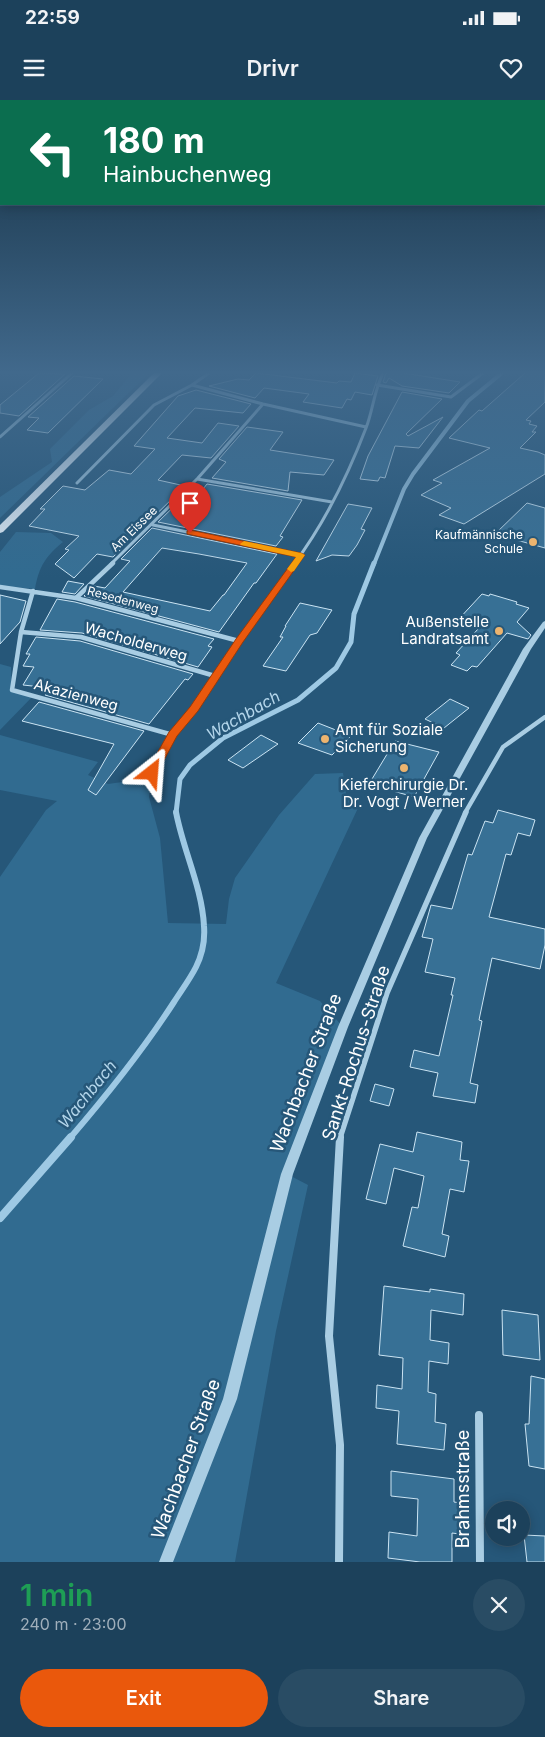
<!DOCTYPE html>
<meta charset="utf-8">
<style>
:root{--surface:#1c415b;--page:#294c64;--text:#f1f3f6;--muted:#a0afbb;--line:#3a5a71;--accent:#ea580c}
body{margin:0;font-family:Inter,sans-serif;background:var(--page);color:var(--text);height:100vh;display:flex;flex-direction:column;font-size:19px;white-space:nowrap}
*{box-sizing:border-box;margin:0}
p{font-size:16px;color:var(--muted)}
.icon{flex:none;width:28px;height:28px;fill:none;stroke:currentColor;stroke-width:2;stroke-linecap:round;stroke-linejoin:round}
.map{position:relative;height:1462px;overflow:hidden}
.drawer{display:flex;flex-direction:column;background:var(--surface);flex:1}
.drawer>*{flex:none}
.guide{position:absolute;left:0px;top:0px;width:545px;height:105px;box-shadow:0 2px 12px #0003,0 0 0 1px var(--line);background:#0b6e4f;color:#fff;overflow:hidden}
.buttons{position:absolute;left:485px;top:1401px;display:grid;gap:10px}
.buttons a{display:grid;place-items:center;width:45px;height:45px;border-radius:50%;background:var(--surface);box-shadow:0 2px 12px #0003,0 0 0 1px var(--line);font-size:25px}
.pin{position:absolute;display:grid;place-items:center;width:42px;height:42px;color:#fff;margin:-51px -21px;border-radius:50% 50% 50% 0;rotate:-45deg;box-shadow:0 0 5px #0007}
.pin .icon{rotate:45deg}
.me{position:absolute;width:55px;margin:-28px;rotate:28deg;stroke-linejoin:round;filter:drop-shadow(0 0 4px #0008)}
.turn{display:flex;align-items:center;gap:18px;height:105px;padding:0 20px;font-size:22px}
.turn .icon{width:65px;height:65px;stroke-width:2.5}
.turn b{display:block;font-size:35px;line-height:42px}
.round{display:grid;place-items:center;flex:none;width:52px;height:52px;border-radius:26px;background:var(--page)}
.summary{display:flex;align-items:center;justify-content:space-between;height:85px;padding:0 20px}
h1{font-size:30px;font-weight:600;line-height:38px;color:#1e9e55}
.button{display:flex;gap:10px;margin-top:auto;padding:10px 20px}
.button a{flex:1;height:58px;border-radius:30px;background:var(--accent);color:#fff;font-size:20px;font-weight:600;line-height:58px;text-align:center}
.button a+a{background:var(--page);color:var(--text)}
.status{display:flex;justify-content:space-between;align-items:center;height:35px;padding:0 25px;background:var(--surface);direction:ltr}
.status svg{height:14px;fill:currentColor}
header{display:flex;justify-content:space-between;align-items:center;height:65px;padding:0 20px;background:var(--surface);font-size:22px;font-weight:600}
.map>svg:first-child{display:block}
</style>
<div class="status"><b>22:59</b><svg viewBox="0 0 49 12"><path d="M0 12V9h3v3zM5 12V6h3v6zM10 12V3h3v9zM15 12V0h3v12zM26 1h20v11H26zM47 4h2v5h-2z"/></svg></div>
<header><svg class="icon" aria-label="menu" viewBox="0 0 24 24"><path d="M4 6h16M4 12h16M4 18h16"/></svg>Drivr<svg class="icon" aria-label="heart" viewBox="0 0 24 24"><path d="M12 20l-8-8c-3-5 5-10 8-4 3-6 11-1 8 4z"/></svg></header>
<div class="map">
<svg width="545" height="1462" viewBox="0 0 545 1462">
<rect width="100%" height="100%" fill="#265779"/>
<path fill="#316b90" d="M132 273H149L0 418V397L52 362 50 349 89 310 113 296Z
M16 432 51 433 63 442C46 456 39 466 35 489L0 486V452Z
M0 564 11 567 12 590 33 596 0 630Z
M0 635 98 662 88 675 108 684 151 678 149 697 160 738 168 823 226 824 229 799 235 778 279 715 315 674 343 673 346 694 358 708 276 883 320 901 343 927 287 1074 308 1085 276 1231 235 1462H0V777L46 710 57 701 0 690Z"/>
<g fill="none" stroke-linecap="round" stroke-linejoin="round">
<path stroke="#9ec9e4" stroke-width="4" d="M374 464 404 389 413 374 468 301 502 273"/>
<path stroke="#9ec9e4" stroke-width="5" d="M176 713 180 679 190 665 223 638 298 600 336 568 351 542 354 514 374 463"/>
<path stroke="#9ec9e4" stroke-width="6" d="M70 1038C107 995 143 950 174 902 181 891 190 879 196 867 202 855 205 839 204 826 202 787 183 750 176 712"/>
<path stroke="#9ec9e4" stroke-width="8" d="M0 1118 71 1037"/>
</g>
<path fill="#377095" stroke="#cbe4f3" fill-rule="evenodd" d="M39 273 65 274 19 316 0 313V305Z
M256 273 337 283 339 281 351 282 355 273 378 276 372 295 355 292 351 300 347 299 342 308 303 302 309 294 264 288 255 298 209 286 238 279 249 280Z
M386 273H403L460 282 449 293 402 286 389 278 386 283 383 282Z
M525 273H545V302L526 320 531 321 529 324 537 326 532 332H536L520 348 538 352 545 355V374L464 424 439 415 451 408 421 395 442 383 433 380 490 348 449 338 479 310 482 311Z
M74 276 103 279 48 333 27 330 39 318 28 317Z
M196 290 251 304 243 313 195 308 167 338 202 343 218 323 239 326 211 358 182 355 158 380 185 386 113 457 97 454 74 478 55 464 69 450 65 449 79 436 29 426 45 409H40L63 386 85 390 109 370 131 374 155 349 134 346 178 296Z
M402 292 442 299 406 334 408 336 443 317 419 348 395 346 385 378 380 377 378 381 360 379 368 356Z
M247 327 283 332 270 350 334 360 324 375 290 372 288 391 212 378 226 362 219 359Z
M207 384 302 400 280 436 283 437 276 446 158 422 194 387 203 389Z
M527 403 545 408V448L495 434Z
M348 404 372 408 361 429 365 430 357 445 349 456 332 455 316 461Z
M152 428 276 454H277L256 483H254L219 532 84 496 94 486 105 488 130 461 121 459ZM162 448 199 454 247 463 224 495H223L210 511 123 492Z
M68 481 84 484 75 494 62 492Z
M482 494 489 496 490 494 517 502 516 504 529 508 517 522 531 535 528 539 507 533 477 567 472 566 467 571 451 565 460 555 456 553 479 528 457 521Z
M0 495 26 501 20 522 0 544Z
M57 499 75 502 214 539 208 546 212 547 198 567 82 533 40 530Z
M300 503 332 510 317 533 310 535 286 571 263 566 283 537H280L286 526H285Z
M36 537 80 541 193 574 188 580 185 579 149 624 45 595 51 588 23 585 34 567 23 566 30 554H26Z
M450 599 469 608 444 628 425 619Z
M39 602 144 631 96 695 88 690 114 644 22 621Z
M318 623 351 636 332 655 298 643Z
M261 635 278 644 243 668 228 660Z
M395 641 439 652 414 697 369 684Z
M498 710 535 720 530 736 518 733 511 755 506 754 489 817 545 829V845L540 869 492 858 479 920 482 921 470 983 478 985 475 1003 433 996 438 973 410 967 414 950 439 956 453 895H451L455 878 425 872 433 839 422 837 431 805 452 809 468 754 472 755 485 721 493 723Z
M375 984 394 989 389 1006 370 1001Z
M417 1032 462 1042 460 1060 469 1061 464 1092 450 1089 442 1134 449 1136 445 1157 403 1146 412 1107 418 1108 424 1076 394 1068 386 1104 366 1099 380 1044 413 1052Z
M384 1186 430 1192V1189L464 1194 463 1215 431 1210 430 1240 449 1243 448 1264 429 1261 428 1292 436 1294 435 1322 446 1324 444 1350 397 1344 399 1311 376 1308 377 1285 402 1289 403 1258 379 1255Z
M502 1210 538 1215 540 1260 503 1255Z
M531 1276 545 1279V1369L529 1366 525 1324H529Z
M391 1371 454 1379V1402L467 1404V1435L452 1433V1462H420L388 1458 389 1432 417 1436 418 1399 391 1396Z
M524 1435 545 1436V1462H527Z"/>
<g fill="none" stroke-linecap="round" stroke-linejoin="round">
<path stroke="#a9cde3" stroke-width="3" d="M192 285 263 304 366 327
M377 285 451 297 483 273
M0 337 72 273
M197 379 332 402
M77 383 154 305 192 285 209 273
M153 425 301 455
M111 464 198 378 263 304
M294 464C324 424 348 375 366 328 373 310 374 291 383 273"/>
<path stroke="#a9cde3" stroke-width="4.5" d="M0 487 76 498 239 541
M33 491 21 532 12 590 173 635
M76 498 113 463
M21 532 81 537 215 576
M152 673 173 635 194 609 239 541 295 463
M465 713 503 647 545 617"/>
<path stroke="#a9cde3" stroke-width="5.5" d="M340 1038 387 893 466 712"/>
<path stroke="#a9cde3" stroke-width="8" d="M479 1315 480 1462
M339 1462 340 1345 329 1236 340 1037"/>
<path fill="#a9cde3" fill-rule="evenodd" d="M545 521V528L531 549 427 738 348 927 293 1074 237 1299 173 1462H159L223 1299 281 1074 338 927 419 738 523 549 543 522Z"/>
<path fill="#e8f3fc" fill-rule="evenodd" d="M154 273H162L3 432 0 433V425Z"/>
</g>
<linearGradient id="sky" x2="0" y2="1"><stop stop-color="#153043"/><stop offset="0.57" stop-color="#41698c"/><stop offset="1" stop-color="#41698c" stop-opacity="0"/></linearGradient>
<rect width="545" height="478" fill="url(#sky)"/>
<path fill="#ea580c" stroke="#983908" d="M190 430 301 453 305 455 243 542 198 611 177 636 156 675 152 676 146 673 169 632 190 607 236 539 296 457 187 434V431Z"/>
<path fill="#f59e0b" d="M244 441 301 453 305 455 294 471 291 472 287 469 296 457 241 445 240 444Z"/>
<g fill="#ecb46f" stroke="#265779" stroke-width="2">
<circle cx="533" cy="442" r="5"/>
<circle cx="499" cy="531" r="5"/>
<circle cx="325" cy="639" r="5"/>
<circle cx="404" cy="668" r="5"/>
</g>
<g text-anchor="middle" stroke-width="5" stroke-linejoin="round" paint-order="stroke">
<g font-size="12" fill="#fff" stroke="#265779">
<text transform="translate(134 429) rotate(-44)" y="4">Am Eissee</text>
<text transform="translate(123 500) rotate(15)" y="4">Resedenweg</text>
</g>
<g font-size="12" fill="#fff" stroke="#265779" text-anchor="end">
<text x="523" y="439">Kaufmännische<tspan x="523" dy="14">Schule</tspan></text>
</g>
<g font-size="15" fill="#fff" stroke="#265779" text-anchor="end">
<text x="489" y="527">Außenstelle<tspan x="489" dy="17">Landratsamt</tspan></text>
<text x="335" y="635" text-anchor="start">Amt für Soziale<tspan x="335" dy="17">Sicherung</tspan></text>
<text x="404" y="690" text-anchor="middle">Kieferchirurgie Dr.<tspan x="404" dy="17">Dr. Vogt / Werner</tspan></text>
</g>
<g font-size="15" fill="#fff" stroke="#265779">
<text transform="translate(136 542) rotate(16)" y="5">Wacholderweg</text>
<text transform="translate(76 595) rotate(15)" y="5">Akazienweg</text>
</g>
<g font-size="16" font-style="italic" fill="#b4d6eb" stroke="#265779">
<text transform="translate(243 615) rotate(-30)" y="6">Wachbach</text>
<text transform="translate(87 994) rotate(-51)" y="6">Wachbach</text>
</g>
<g font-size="18" fill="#fff" stroke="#265779">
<text transform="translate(356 953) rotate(-72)" y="6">Sankt-Rochus-Straße</text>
<text transform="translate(306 973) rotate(-69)" y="6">Wachbacher Straße</text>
<text transform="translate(186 1359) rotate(-70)" y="6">Wachbacher Straße</text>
<text transform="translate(463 1389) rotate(-90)" y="6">Brahmsstraße</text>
</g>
</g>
</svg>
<div class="buttons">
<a><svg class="icon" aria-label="sound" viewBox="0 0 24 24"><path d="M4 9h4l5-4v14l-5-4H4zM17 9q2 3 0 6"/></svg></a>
</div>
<div class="pin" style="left:190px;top:433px;background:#d93025"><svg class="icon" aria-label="arrive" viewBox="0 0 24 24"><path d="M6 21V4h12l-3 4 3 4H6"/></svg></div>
<svg class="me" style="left:152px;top:673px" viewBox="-20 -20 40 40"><path d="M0-17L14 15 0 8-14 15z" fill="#ea580c" stroke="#fff" stroke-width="4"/></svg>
<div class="guide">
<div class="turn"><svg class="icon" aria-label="left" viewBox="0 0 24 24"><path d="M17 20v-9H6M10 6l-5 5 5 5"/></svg><div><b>180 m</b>Hainbuchenweg</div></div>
</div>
</div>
<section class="drawer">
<div class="summary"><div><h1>1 min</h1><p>240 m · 23:00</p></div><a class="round"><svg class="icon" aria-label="close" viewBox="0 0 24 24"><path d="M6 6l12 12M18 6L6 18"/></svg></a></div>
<div class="button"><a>Exit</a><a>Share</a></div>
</section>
